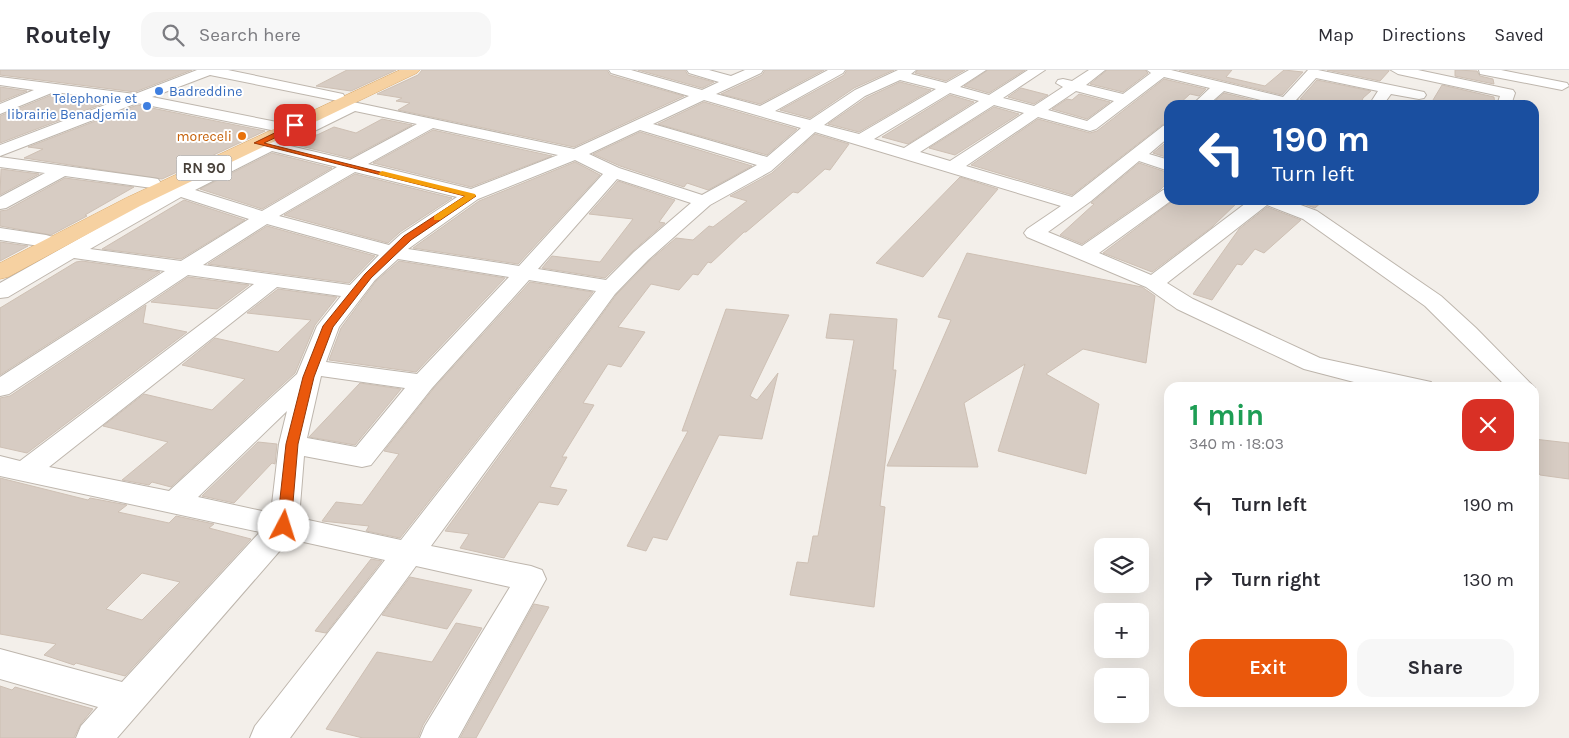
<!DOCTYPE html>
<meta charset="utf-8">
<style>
:root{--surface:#fff;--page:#f7f7f7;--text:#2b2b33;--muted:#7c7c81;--line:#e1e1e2;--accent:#ea580c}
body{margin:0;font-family:Karla,sans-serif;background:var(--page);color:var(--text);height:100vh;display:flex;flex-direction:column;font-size:19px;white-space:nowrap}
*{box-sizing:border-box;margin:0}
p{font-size:16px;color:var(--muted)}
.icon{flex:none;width:28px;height:28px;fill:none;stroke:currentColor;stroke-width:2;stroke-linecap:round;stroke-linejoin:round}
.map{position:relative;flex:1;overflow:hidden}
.drawer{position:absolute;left:1164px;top:312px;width:375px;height:325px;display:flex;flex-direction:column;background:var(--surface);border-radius:15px;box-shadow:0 5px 20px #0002}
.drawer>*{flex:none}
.hud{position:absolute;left:1164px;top:30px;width:375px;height:105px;border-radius:15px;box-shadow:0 5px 20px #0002;background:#1a4fa0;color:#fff;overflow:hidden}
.controls{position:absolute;left:1094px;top:468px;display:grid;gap:10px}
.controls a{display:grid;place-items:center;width:55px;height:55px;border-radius:10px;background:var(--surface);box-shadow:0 5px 20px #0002;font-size:25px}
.pin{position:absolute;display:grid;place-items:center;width:42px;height:42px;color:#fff;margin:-21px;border-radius:10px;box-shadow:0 2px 8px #0006}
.me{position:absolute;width:55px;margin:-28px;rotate:5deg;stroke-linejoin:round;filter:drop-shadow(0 0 4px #0008)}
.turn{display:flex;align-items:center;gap:18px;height:105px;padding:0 25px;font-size:22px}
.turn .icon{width:65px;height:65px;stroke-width:2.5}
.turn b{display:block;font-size:35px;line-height:42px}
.round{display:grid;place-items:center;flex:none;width:52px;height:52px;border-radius:15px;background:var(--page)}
.headline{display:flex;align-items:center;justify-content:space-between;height:85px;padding:0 25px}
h1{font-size:30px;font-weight:700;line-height:38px;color:#1e9e55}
.action{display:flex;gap:10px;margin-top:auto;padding:10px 25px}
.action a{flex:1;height:58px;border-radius:15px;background:var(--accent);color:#fff;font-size:20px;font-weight:700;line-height:58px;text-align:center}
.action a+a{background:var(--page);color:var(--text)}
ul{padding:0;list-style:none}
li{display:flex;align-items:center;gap:15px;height:75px;padding:0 25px}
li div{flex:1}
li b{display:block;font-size:19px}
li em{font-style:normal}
header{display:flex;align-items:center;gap:30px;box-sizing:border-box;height:70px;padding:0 25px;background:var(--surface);border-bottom:1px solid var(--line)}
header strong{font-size:24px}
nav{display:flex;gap:28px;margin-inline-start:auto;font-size:18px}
.search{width:350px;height:45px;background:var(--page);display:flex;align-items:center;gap:12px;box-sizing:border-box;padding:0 18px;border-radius:15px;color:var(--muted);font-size:19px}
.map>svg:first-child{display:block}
</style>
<header>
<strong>Routely</strong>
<div class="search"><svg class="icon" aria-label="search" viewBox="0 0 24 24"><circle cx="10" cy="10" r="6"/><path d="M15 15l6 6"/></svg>Search here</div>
<nav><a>Map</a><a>Directions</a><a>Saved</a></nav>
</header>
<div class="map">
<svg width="1569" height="668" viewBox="0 0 1569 668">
<rect width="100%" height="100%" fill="#f3efea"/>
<path fill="#d7ccc3" stroke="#cec0b4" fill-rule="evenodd" d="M0 0H192L135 22 0 5Z
M347 0H396L351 21 316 16Z
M422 0H607L610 5 684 26 574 77 398 40 410 33 396 31 402 28 377 24 418 5Z
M638 0H685L688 5 714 12 702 18Z
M765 0H824L760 34 721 24 762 5Z
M847 0H894L854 18 810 48 780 40 844 5Z
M918 0H965L946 11 915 3Z
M988 0H1025L989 23 964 16Z
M1107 0H1145L1148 3 1123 22 1090 14Z
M1179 0H1232L1226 7 1265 16 1284 0 1303 2 1282 25Z
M1327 0H1389V1L1380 11Z
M1455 0 1477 1 1480 6 1493 9 1494 14 1455 6Z
M1164 9 1206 19 1199 26 1190 24 1178 35H1169V52L1162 55 1072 125 971 95 1038 49 1090 63 1097 61Z
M1317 10 1371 21 1363 28 1360 35H1308L1306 31 1300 29Z
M900 12 931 20 859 62 828 54 866 28Z
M1442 15 1494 27 1495 35H1430Z
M0 17 27 21 0 32Z
M1021 18 1048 25 1034 34 1008 27Z
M1224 23 1273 35H1234L1216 30Z
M54 24 110 31 0 73V46Z
M1079 24 1110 32 1087 49 1052 39 1067 29 1072 30Z
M950 25 974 32 908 74 882 67Z
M704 32 797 59 767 85 658 54Z
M137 35 265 61 162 109 24 88 43 79 28 77Z
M994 37 1019 44 955 85 929 78Z
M382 49 412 55 350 88 292 74 312 64 317 65 334 57 356 63Z
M433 60 552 86 471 117 373 93Z
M640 62 752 96 708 120 687 113 684 117 620 96 593 84Z
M815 64 849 74 830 100 825 99 798 123 793 122 746 162H744L711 193 708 192 698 205 693 204 679 220 651 214 618 257 645 262 621 297 608 294 583 333 594 335 562 387H567L550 417 567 420 558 435 539 432 504 488 460 478 469 464 445 461 616 225 649 191 676 168 693 170 709 156 713 157 747 131 730 126 772 103Z
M1169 70V88L1153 83Z
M272 83 332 98 262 139 200 119Z
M575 92 600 105 518 194 413 178 479 131Z
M1139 93 1169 103V111L1160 120 1082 174 1060 165 1094 134 1091 133Z
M1 99 39 104 0 125Z
M355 104 452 128 400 162 388 173 284 145Z
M960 107 998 119 923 207 876 193Z
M65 108 134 117 85 145 87 146 51 165 0 156V141L7 140Z
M618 111 675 130 659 152 665 153 633 181 605 208 542 198 552 186 600 192 633 149 589 144Z
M184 130 245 150 181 189 102 179Z
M1174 130H1240L1212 157 1152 202 1103 183Z
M1292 130H1324L1315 138Z
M1267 137 1301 150 1264 183 1255 179 1242 195 1237 194 1212 230 1193 224 1239 159Z
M267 156 375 186 349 213 208 194Z
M0 172 28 176 0 191Z
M967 183 1142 217 1155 226 1146 293 1083 279 1046 304 1099 334 1086 404 998 381 1025 294 964 333 978 397 887 396 951 250 938 247Z
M82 191 160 202 0 305V238L76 192Z
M399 191 505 208 416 302 329 290 341 258 376 211Z
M188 207 249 215 217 239 151 232Z
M530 212 593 222 400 468 366 461 369 456 322 451 336 432 362 435 399 384 384 381 433 319Z
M278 219 337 227 315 255 295 303 171 417 152 412 149 415 122 410 168 372 103 356 144 324 212 340 245 309 182 295 215 268 278 282 311 250 247 243Z
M146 235 143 253 187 262 27 383 0 377V328L10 326Z
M726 239 789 245 750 326 757 330 778 303 762 369 719 365 667 470 653 467 646 481 627 476 688 361H682Z
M830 244 897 249 893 300H896L880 436 885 437 874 537 790 525 797 492 808 493 813 466H818L854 270 826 268Z
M360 313 401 319 355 375 309 367Z
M1534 369 1569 373V409L1540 405 1534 396Z
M258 372 277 374 275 394 272 393 234 433 202 426Z
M0 408 88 430 90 428 127 435 118 442 169 453 176 446 214 454 209 458 251 469 125 606 76 593 74 595 44 585 56 574 0 564ZM142 503 180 512 142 550 106 539Z
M371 489 382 491 326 563 315 561Z
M410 507 472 520 447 559 382 545Z
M534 534 549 537 476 668H460Z
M456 553 482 558 423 655 418 668H363L326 659 377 582 432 592Z
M0 616 12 620 15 617 93 639 80 655 74 668H0Z"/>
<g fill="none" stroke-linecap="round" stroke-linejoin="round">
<defs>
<path id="minor" d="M197 0H228L338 23 343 24 345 27 343 30 338 31 210 5 152 27 282 53 284 56 282 59 276 61 137 33 0 86V75L118 30 54 22 0 44V34L34 20 0 15V7L135 24Z
M609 0H631L702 20 719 12 689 3 687 0H709L731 6 745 0H763L761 3 716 24 760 36 828 0H845L843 3 775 41 810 50 855 20 898 0H916L911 4 946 13 969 0H986L960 17 989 25 1028 0H1045L1003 28 1034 36 1063 17 1056 13 1058 10 1063 9 1072 11 1089 0H1105L1086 15 1123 24 1151 3 1147 0H1171L1283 27 1308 0H1318L1424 22 1426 25 1424 28 1419 29 1391 24 1383 35H1369L1378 21 1316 8 1296 30 1304 32 1306 35H1281L1224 21 1208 35H1192L1210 18 1164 7 1096 59 1090 61 1038 47 966 96 1072 127 1163 56 1169 54V67L1149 84 1169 90V101L1139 91 1091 131 1048 162 1082 176 1163 120 1169 119V130H1172L1099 183 1151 205 1250 130H1287L1317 141 1441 226 1476 258 1535 318 1534 320V318H1508L1425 236 1303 149 1267 135 1167 213 1193 229 1320 288 1431 312 1434 318H1377L1304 299 1177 239 1146 217 1027 167 1024 163 1027 159 1061 136 815 62 771 101 710 135 648 190 615 224 431 476 531 496 542 500 546 509 458 668H420L425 656 510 517 416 496 290 668H250L255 656 385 490 290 469 117 668H76L81 656 98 637 0 609V579L122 612 260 462 0 406V386L20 391 254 214 188 205 9 324 0 326V307L165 201 74 188 8 227 0 228V213L164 121 162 118 165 114 171 113 178 114 256 77 254 74 256 71 262 69 269 71 348 33 353 32 574 79 689 26 611 3ZM900 10 936 19 859 64 824 55 865 26ZM1076 21 1114 31 1087 51 1048 40ZM950 23 979 31 904 78 874 69ZM704 30 801 58 767 87 653 54ZM994 35 1024 43 950 91 920 82ZM355 41 417 54 350 90 286 75ZM433 58 558 85 471 119 368 94ZM640 60 757 95 702 125 619 98 589 84ZM272 81 337 97 262 141 195 120ZM575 90 603 104 519 196 408 179 478 129ZM355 102 457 127 401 164 389 175 279 146ZM617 109 691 133 634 182 606 210 538 199ZM181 127 249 149 181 191 90 179ZM267 154 379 185 350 215 203 195ZM398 189 509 207 417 304 326 292 339 257 375 210ZM529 210 596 221 401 470 299 448 304 386 362 397 371 395 432 318ZM277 217 341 226 317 256 297 304 169 421 49 397ZM321 306 405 318 356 377 307 368ZM287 341 279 374 271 443 198 427Z
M1391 0H1418L1508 19 1513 20 1515 23 1511 35H1497L1500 26 1398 4Z
M1479 0H1501L1562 12 1567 13 1569 16 1562 20 1485 5 1480 4Z
M0 87 152 108 158 109 161 113 158 117 152 118 65 106 6 138 0 139V127L45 103 0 97Z
M0 158 46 165 53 167 56 171 53 175 46 177 0 170Z"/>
<path id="major" d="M400 0H420L417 3 140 136 8 207 0 209V193L126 128Z"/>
</defs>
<use href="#minor" stroke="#beb6ad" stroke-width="2"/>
<use href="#major" stroke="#daac71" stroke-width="1"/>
<use href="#minor" fill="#fff" fill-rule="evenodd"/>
<use href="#major" fill="#f6d1a1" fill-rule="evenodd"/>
</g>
<path fill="#ea580c" stroke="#983908" d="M295 53 298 54V57L264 73 476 126 411 170 371 208 333 257 314 307 298 374 291 456 289 460H279L277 456 286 374 303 307 323 256 365 204 404 166 465 126 254 73Z"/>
<path fill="#f59e0b" d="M382 101 475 124 476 126 440 150H434V146L465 126 380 105 378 104Z"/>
<g fill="#3f7fe0" stroke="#fff" stroke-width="2">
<circle cx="159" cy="21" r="5"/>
<circle cx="147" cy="36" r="5"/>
</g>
<circle fill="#e8710a" stroke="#fff" stroke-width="2" cx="242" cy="66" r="5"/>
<g text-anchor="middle" stroke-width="4" stroke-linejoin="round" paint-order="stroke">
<g font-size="14" fill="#366cbe" stroke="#fff" text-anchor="start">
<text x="169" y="26">Badreddine</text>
<text x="137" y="33" text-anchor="end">Telephonie et<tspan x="137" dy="16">librairie Benadjemia</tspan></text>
</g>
<g font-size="14" fill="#c56008" stroke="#fff" text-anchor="end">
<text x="232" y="71">moreceli</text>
</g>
<rect fill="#fff" stroke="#7e7974" stroke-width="1" x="176.5" y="85.5" width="55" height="25" rx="4"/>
<g font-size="15" font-weight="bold" fill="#473f38">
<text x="204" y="103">RN 90</text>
</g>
</g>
</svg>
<div class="controls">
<a><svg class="icon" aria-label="layers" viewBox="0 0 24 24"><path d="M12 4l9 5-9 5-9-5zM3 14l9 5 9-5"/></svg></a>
<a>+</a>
<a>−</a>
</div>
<div class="pin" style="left:295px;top:55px;background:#d93025"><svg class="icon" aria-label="arrive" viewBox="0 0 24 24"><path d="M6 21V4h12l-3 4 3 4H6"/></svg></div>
<svg class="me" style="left:284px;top:456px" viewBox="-20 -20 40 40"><circle r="19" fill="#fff"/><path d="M0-13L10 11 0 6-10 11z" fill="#ea580c"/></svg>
<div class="hud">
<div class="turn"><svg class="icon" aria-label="left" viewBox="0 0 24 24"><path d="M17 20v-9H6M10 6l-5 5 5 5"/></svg><div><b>190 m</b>Turn left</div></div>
</div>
<section class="drawer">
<div class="headline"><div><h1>1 min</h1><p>340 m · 18:03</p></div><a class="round" style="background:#d93025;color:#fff"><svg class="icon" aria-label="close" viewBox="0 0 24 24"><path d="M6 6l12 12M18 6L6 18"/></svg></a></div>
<ul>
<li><svg class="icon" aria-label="left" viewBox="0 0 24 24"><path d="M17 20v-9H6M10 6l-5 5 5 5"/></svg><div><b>Turn left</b></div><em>190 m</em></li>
<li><svg class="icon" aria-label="right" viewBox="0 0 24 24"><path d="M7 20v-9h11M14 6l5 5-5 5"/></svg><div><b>Turn right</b></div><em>130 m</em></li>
</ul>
<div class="action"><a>Exit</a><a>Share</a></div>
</section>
</div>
